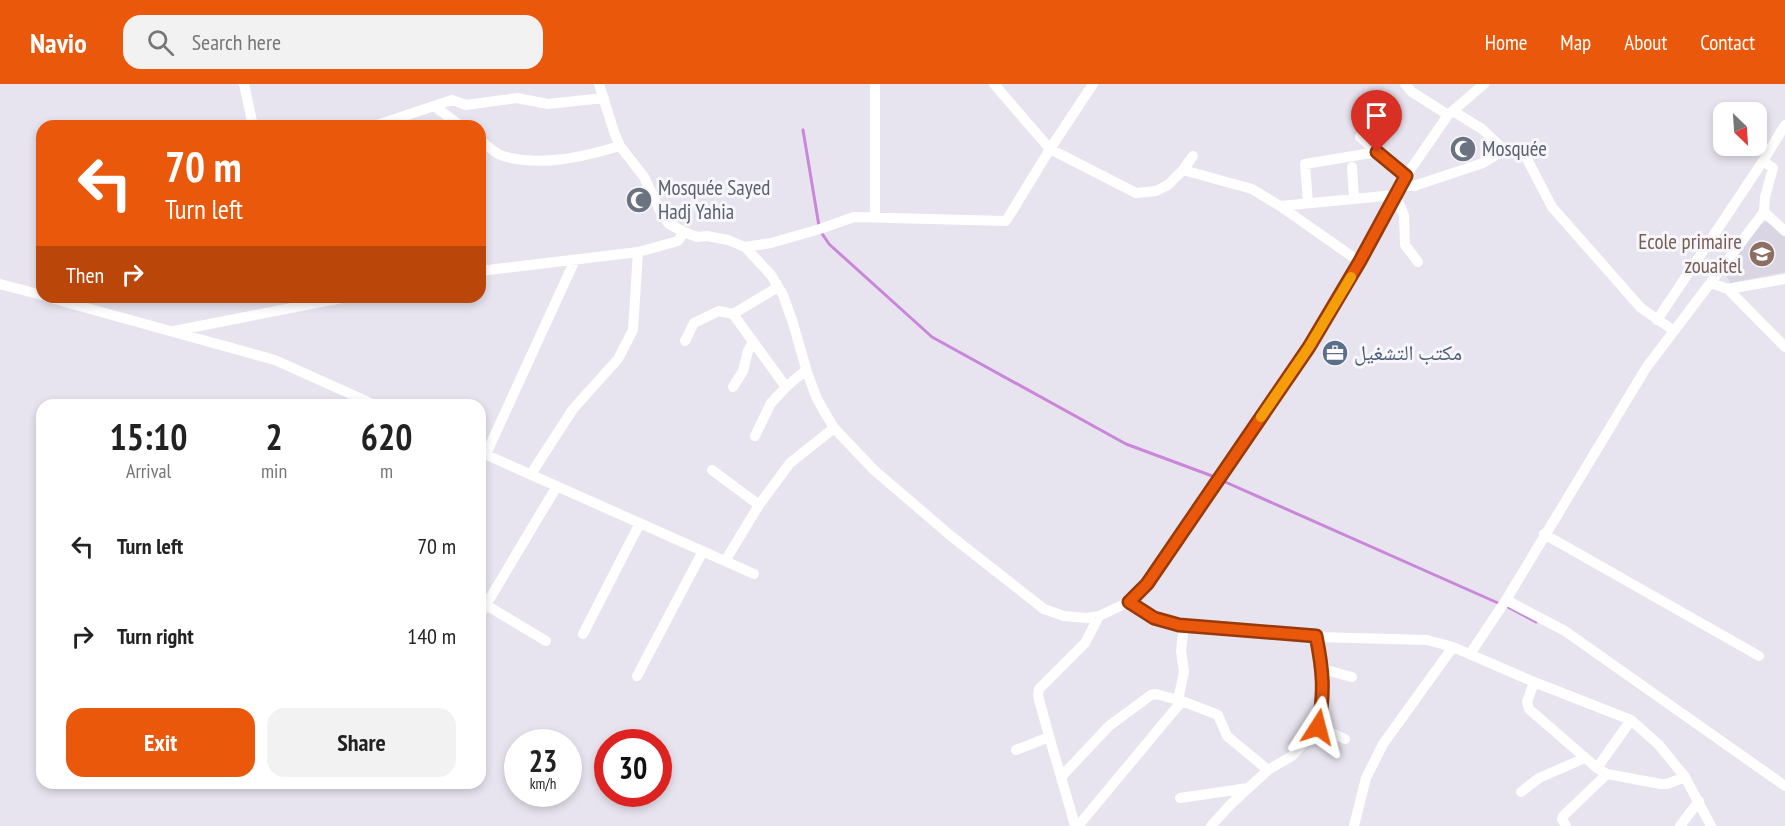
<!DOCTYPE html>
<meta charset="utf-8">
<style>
:root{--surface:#fff;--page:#f2f2f2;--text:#222;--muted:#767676;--accent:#ea580c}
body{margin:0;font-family:"PT Sans Narrow","Noto Naskh Arabic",sans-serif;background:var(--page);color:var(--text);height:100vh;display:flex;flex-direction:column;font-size:22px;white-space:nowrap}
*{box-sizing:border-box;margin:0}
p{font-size:20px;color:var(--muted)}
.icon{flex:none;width:33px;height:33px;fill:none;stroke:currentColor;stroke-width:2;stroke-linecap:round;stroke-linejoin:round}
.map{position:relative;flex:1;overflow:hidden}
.drawer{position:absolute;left:36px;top:315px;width:450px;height:390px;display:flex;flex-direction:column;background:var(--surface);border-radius:18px;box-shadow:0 3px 9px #0003}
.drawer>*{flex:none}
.hud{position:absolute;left:36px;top:36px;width:450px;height:183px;border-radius:18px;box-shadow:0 3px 9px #0003;background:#ea580c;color:#fff;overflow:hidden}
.needle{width:39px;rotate:155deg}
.fabs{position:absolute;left:1713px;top:18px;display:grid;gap:12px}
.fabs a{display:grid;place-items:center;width:54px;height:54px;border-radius:12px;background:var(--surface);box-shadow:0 3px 9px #0003;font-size:30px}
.speed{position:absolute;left:504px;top:645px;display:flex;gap:12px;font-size:30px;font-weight:700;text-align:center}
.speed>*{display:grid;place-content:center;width:78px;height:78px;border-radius:50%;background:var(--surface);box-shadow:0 3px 9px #0003;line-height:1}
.speed small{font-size:15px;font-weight:400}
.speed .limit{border:9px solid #d22;background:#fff;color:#111}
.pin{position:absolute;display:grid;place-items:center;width:51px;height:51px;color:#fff;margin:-62px -26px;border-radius:50% 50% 50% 0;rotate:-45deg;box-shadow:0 0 6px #0007}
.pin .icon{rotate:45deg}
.me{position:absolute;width:66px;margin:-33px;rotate:9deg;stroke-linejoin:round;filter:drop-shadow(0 0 4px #0008)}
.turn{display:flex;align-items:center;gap:21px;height:126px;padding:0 30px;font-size:27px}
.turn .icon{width:78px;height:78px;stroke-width:2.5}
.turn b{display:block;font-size:42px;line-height:51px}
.then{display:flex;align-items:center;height:57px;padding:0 30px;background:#0003;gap:12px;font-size:22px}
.eta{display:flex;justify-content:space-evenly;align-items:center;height:102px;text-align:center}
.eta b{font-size:36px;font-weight:700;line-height:42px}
.cta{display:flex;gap:12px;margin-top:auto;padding:12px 30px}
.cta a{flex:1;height:69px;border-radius:18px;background:var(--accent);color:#fff;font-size:24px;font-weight:700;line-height:69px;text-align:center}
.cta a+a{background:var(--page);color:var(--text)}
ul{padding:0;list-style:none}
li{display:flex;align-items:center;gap:18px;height:90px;padding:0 30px}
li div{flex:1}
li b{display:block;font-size:22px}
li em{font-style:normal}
header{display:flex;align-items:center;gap:36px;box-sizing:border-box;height:84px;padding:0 30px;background:var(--accent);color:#fff}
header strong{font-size:28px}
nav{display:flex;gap:33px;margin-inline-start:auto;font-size:21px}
.search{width:420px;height:54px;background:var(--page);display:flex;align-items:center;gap:15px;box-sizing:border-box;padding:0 21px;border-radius:18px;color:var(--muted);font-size:22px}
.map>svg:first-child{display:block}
</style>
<header>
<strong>Navio</strong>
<div class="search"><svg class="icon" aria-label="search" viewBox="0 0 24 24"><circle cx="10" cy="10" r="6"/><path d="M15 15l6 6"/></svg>Search here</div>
<nav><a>Home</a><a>Map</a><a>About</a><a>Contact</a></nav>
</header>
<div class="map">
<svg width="1785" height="742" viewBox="0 0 1785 742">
<rect width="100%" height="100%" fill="#e7e4ef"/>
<path fill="#d9d5e3" d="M1767 137 1785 153V188L1730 199 1725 189 1760 141Z"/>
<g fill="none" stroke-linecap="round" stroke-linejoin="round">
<path stroke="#ca87d9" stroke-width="3" d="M803 46 819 142
M821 148 829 160 932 253 1126 360 1215 393
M1223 397 1498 519
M1506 522 1536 538"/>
<path stroke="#fff" stroke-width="10" d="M244 0 253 42
M599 0 614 48 620 62 644 93 661 129 669 140 684 148 697 153 707 152 728 156 745 163 771 191 783 211 793 239 807 288 817 315 834 344 874 386 951 452 1044 525 1064 532 1087 534 1099 532 1129 518 1147 500 1309 263 1360 178 1406 92 1448 31 1484 0
M875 0V134
M994 0 1050 65 1136 109 1156 107 1168 101 1183 86 1193 72
M1405 0 1412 8 1448 31
M434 22 461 42
M1453 27 1482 45 1504 66 1526 73 1552 123 1641 224 1673 246
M374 42 452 16 466 21 517 14 548 20 604 14
M1360 53 1406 92
M480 56C487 61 495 70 503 72 542 83 582 73 620 62
M1352 83 1354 115
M1183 86 1252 105 1280 122 1395 111 1404 131 1405 161 1418 178
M1401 101 1414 102 1483 79 1504 66
M1308 119 1305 80 1377 68
M1280 122 1360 178
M1764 128 1785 147
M745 163 771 159 820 145 854 133 1006 137 1050 65 1093 0
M480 187 638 168 678 157 684 148
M1711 199 1728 205 1785 263
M0 200 42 211
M1728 205 1785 195
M47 213 275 276 375 321
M733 230 778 203
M1657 236 1763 77 1785 41
M174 247 347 213
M685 257 694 239 719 227 733 230 786 303
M733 303 743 287 748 267 753 258
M755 352 771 319 786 303 806 286
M480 368 754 490
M486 370 575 176
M712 386 759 421
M531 390 573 325 618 275 633 246 638 168
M1544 450 1759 572
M725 477 759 421 790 379 834 344
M1506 516 1565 547 1785 702
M1129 518 1154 534 1179 541 1316 553 1427 556 1453 563 1534 598 1631 636 1659 661 1685 693 1711 742
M486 521 546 557
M480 531 557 402
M583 550 640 439
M1470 570 1506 516 1646 284 1764 128 1765 113 1773 84 1763 77
M1322 585 1352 593
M637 592 703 467
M1534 598 1527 618 1529 625 1597 684 1607 690 1661 700H1667L1685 693
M1178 616 1184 588 1181 567 1184 541
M1318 643 1345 655
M1016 666 1049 653
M1597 684 1631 636
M1062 692 1109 642 1151 611 1156 610 1182 617 1218 631 1227 652 1268 686
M1521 708 1539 694 1585 674
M1180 714 1248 704
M1075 742C1063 698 1049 655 1038 611L1039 605 1085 559 1099 532
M1078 742 1182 617
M1211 742 1230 721 1268 686 1292 672 1318 643 1322 620V585L1316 553
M1354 742 1366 694 1383 660 1453 563
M1566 742 1562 735 1563 732 1607 690
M1680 742 1699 717"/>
</g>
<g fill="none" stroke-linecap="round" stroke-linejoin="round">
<defs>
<path id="route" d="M1318 643C1325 609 1323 586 1316 552L1179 541 1154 534 1129 518 1147 500 1309 263 1360 177 1406 92 1377 68"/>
</defs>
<use href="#route" stroke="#983908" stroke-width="15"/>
<use href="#route" stroke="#ea580c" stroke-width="10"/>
<path stroke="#f59e0b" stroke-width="10" d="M1261 333 1309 263 1351 193"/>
</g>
<defs>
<symbol id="mosque-disc" viewBox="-11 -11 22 22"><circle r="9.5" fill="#6b7280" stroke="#f7f6fb"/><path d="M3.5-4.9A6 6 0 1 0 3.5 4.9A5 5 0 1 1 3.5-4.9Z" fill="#fff"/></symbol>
<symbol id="school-disc" viewBox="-11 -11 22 22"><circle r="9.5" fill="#8d6e63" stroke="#f7f6fb"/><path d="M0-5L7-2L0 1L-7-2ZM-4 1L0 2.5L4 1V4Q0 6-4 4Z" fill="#fff"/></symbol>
<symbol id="office-disc" viewBox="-11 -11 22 22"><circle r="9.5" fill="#5c6f8a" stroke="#f7f6fb"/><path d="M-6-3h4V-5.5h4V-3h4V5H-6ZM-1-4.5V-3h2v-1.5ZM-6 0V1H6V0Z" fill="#fff"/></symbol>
</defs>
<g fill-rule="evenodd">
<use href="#mosque-disc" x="1448" y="50" width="30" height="30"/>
<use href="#mosque-disc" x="624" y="101" width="30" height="30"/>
<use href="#school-disc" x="1747" y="155" width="30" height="30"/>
<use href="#office-disc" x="1320" y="254" width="30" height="30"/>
</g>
<g text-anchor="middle" stroke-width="6" stroke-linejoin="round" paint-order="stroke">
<g font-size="21" fill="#5b616d" stroke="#f7f6fb" text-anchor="start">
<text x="1482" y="72">Mosquée</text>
<text x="658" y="111">Mosquée Sayed<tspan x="658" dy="24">Hadj Yahia</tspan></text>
</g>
<g font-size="21" fill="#785e54" stroke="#f7f6fb" text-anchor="end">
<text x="1742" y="165">Ecole primaire<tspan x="1742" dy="24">zouaitel</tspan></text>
</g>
<g font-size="21" fill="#4e5e75" stroke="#f7f6fb" text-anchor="start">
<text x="1354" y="276">مكتب التشغيل</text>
</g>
</g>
</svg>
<div class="fabs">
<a><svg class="needle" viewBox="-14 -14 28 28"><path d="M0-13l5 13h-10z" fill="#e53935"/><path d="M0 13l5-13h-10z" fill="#767676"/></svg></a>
</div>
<div class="speed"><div>23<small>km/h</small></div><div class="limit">30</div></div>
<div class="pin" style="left:1377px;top:68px;background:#d93025"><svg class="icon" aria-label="arrive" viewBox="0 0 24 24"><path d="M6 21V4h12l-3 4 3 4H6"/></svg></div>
<svg class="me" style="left:1318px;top:643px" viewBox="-20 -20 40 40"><path d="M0-17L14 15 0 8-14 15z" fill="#ea580c" stroke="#fff" stroke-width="4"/></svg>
<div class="hud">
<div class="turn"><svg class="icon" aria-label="left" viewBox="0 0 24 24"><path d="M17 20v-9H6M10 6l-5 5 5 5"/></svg><div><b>70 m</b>Turn left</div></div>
<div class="then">Then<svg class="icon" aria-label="right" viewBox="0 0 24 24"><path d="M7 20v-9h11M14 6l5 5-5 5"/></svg></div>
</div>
<section class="drawer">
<div class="eta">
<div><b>15:10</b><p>Arrival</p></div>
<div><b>2</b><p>min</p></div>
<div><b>620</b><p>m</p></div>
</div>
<ul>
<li><svg class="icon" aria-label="left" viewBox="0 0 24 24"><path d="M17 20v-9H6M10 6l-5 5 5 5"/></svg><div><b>Turn left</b></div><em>70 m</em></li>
<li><svg class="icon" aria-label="right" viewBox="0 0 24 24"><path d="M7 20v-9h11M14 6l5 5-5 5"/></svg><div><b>Turn right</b></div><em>140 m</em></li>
</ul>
<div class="cta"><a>Exit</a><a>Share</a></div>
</section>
</div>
